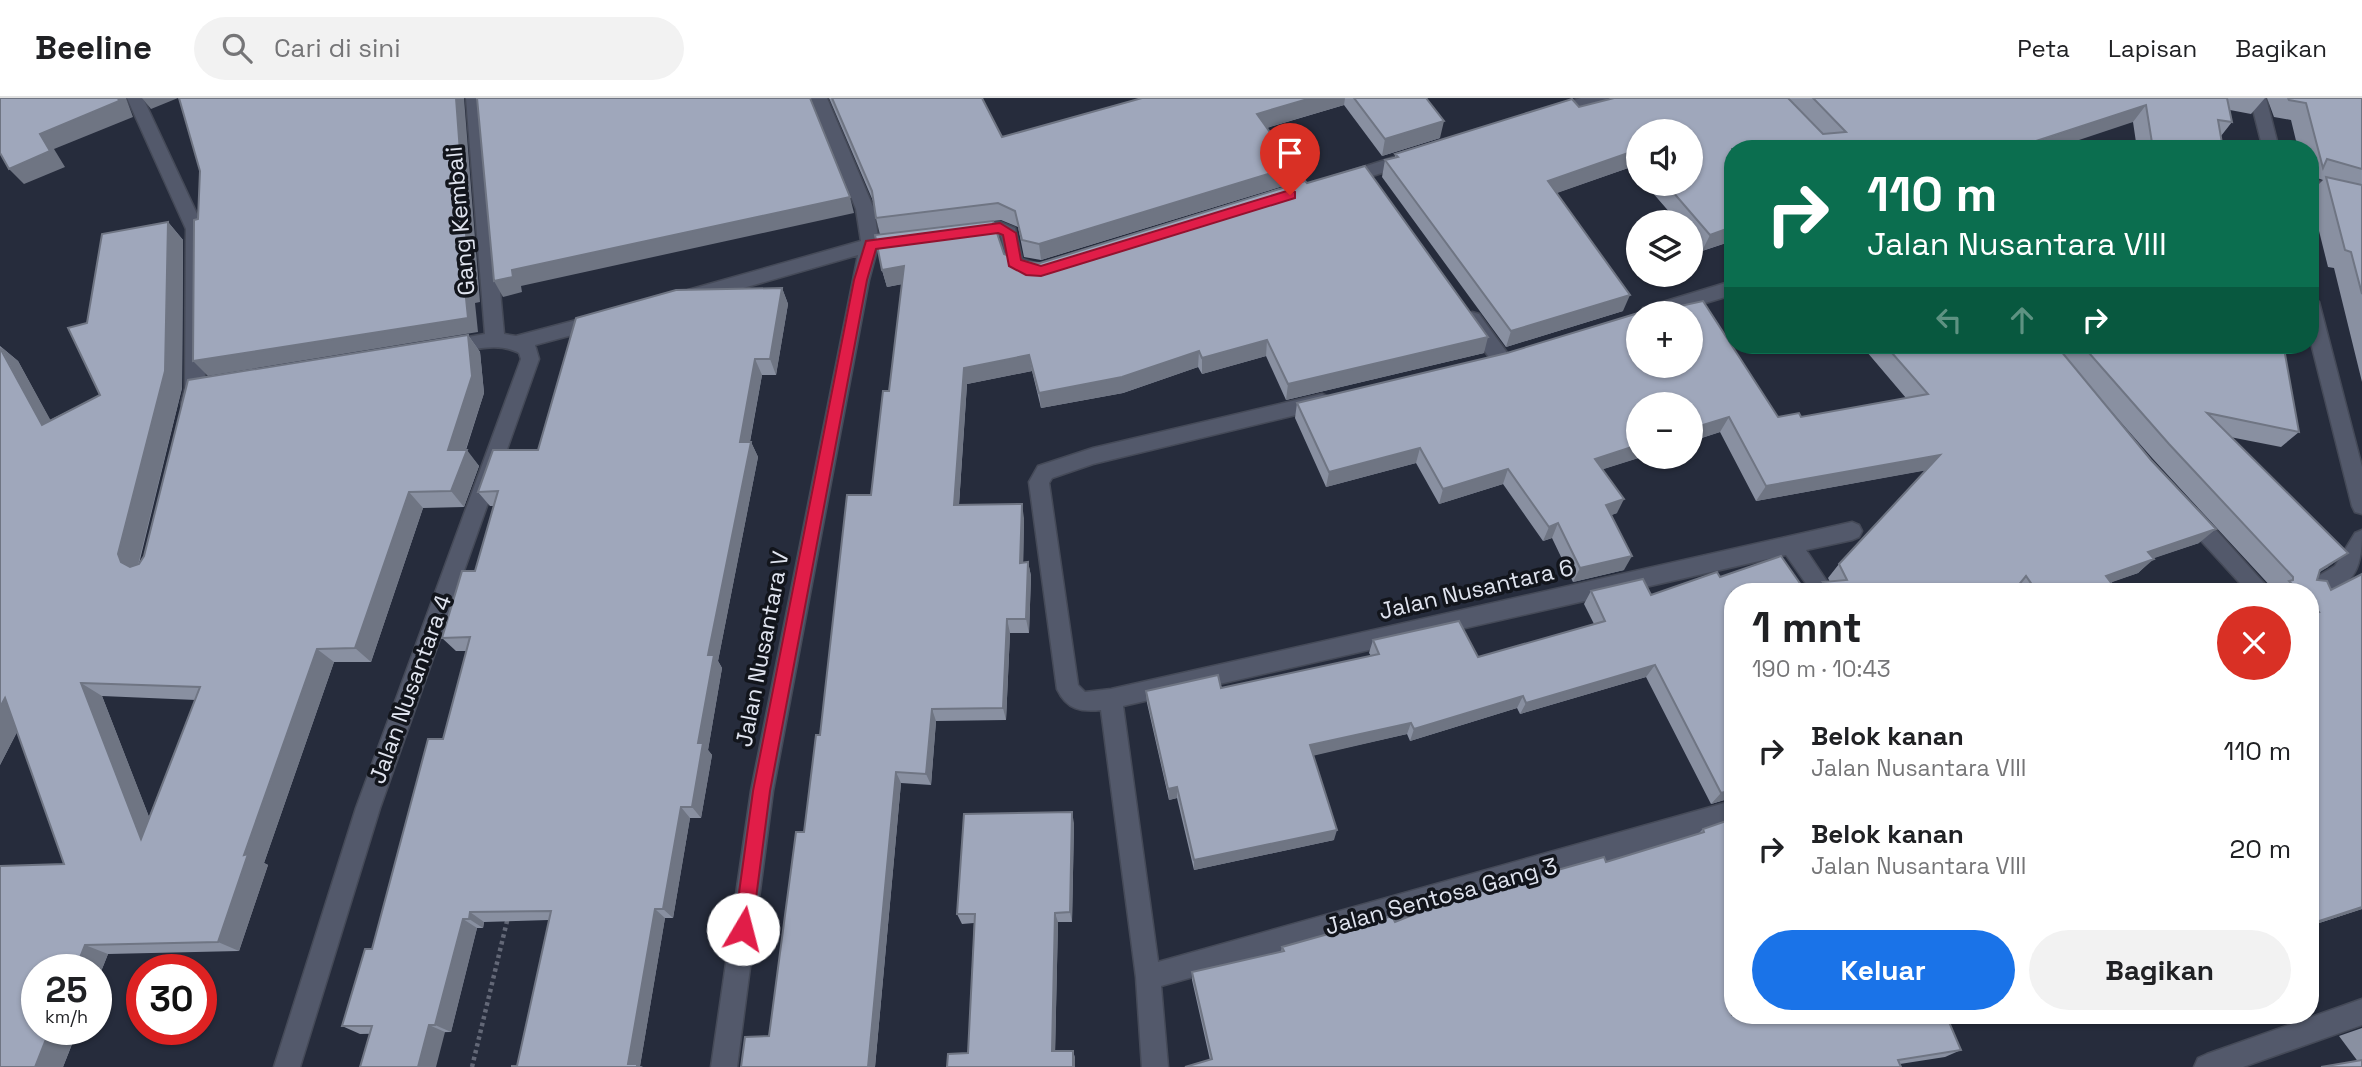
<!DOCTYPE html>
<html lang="id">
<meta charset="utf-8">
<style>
:root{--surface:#fff;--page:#f2f2f2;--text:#202124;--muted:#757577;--line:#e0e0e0;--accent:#1a73e8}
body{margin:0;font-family:"Space Grotesk",sans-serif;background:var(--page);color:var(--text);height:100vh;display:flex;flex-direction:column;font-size:26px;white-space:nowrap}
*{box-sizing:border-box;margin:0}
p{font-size:23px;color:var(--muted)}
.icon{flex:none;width:38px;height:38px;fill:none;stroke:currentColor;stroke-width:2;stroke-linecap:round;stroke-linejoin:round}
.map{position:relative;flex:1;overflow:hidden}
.side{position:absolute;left:1724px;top:485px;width:595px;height:441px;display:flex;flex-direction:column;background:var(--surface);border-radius:28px;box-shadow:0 2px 5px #0004}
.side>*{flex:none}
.banner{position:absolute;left:1724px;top:42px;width:595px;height:214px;border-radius:28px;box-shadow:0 2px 5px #0004;background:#0b6e4f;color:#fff;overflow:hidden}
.controls{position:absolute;left:1626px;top:21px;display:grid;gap:14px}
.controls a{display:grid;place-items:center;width:77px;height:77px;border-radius:50%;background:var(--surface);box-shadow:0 2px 5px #0004;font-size:35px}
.speed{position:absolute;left:21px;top:856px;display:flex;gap:14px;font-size:35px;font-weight:700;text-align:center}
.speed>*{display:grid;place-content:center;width:91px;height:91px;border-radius:50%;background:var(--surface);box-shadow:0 2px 5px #0004;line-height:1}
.speed small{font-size:18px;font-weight:400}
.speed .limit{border:10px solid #d22;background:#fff;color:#111}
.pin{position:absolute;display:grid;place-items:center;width:60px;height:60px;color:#fff;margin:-72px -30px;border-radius:50% 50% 50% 0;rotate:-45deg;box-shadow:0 0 7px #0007}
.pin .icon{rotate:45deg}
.me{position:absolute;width:77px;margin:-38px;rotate:8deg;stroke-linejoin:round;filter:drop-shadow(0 0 5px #0008)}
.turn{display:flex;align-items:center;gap:24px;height:147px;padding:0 28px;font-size:32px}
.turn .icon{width:91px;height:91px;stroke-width:2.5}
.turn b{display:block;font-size:49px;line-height:60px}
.lanes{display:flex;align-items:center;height:66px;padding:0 28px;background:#0003;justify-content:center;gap:35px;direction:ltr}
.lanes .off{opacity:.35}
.round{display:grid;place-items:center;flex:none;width:74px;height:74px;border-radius:37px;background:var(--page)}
.headline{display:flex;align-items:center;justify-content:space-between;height:119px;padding:0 28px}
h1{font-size:42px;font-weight:700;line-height:52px}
.button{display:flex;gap:14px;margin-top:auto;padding:14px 28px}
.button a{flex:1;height:80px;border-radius:42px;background:var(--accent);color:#fff;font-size:28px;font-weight:700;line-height:80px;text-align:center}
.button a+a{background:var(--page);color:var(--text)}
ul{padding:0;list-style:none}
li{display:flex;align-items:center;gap:21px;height:98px;padding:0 28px}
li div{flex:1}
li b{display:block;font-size:26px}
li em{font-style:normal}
header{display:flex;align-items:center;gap:42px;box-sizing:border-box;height:98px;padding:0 35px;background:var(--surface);border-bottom:2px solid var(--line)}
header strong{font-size:33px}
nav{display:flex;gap:38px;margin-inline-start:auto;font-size:24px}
.search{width:490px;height:63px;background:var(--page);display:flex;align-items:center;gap:18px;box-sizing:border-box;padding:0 24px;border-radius:38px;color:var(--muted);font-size:26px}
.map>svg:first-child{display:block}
</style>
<header>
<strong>Beeline</strong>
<div class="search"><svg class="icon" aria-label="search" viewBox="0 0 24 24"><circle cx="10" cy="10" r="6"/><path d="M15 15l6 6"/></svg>Cari di sini</div>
<nav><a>Peta</a><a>Lapisan</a><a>Bagikan</a></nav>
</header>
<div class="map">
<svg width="2362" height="969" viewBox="0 0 2362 969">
<rect width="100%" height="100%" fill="#262c3c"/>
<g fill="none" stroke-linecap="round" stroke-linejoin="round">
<defs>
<path id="minor" d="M127 0H143L204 131 205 290 198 311H184L181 306 185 290 186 131Z
M466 0H482L504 236 516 238 599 216 608 223 606 228 535 247 539 261 380 710 300 969H274L356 710 521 261 519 255C497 243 468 253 445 257L436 250 445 243 485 236Z
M811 0H827L874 111 878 139 903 136 912 142 903 148 877 152 869 182 773 693 737 969H711L751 693 858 157 688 206 679 199 688 192 861 143 856 111Z
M1581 0H1607L1605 4 1551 21 1543 15 1545 11Z
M2250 0H2266L2279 51H2263Z
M1410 54 1416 56 1418 60 1416 64 1341 88 1332 82 1335 78Z
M2310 81 2362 93V105L2310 93Z
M1000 124 1015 130 1022 161 1041 167 1044 172 1041 177 1035 179 1008 170 1001 138 998 137 970 139 961 133 970 127Z
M1732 183V197L1672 215H1641L1643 210Z
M2310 197 2319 204 2362 369V416L2355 414 2352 408 2310 241Z
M1472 214 1479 216 1508 256 1510 261 1508 266H1494L1465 226 1463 221Z
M1322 296 1329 299 1332 304 1329 309 1093 366 1052 380 1049 385 1078 587 1085 594 1111 591 1852 424 1859 427 1862 433 1859 439 1852 442 1806 452 1834 494H1812L1786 457 1123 608 1158 864 1732 703V725L1696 738 1161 888 1168 969H1142L1136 879 1101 612C1081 614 1067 612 1057 591L1029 384 1038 368 1093 350Z
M2190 409 2197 411 2272 494H2248L2183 423 2180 417 2183 411Z
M2362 432C2362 477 2353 487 2310 503V494H2299L2302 488 2335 468 2355 435Z
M2362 901V927L2243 969H2194L2198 960 2207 956Z"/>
</defs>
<use href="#minor" stroke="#454a58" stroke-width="3"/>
<path stroke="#636877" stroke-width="4.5" stroke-dasharray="3.5 3.5" stroke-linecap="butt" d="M472 969 508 819"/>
<use href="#minor" fill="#53596b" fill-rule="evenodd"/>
</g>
<path fill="#8990a1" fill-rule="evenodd" d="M829 0H982L1002 39 1142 0H1426L1440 40 1382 58 1344 7 1267 30 1293 85 1041 162 1024 159 1018 129 1001 122 920 132 1004 156 1023 164 1040 165 1307 85 1484 255 1286 302 1266 258 1202 276 1198 269 1123 295 1041 310 1032 273 967 286 959 407 1024 420 1023 464H1028L1031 478 1029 535H1010L1006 622 936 623 931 687 901 685 875 969H741L769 938 820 637 871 397 889 293 902 186 887 189 882 172 880 137 876 120 873 103Z
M1789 0H2265L2251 16 2230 12 2232 24 2221 38 2223 51H2137L2133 24 1732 51V143L1702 153 1690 139V124H1678L1645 86H1690L1638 33V78L1631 69 1556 95 1623 213 1506 249 1382 79 1385 62 1395 60V56L1579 9Z
M2267 0H2362V284L2334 170 2328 169 2310 97V95L2323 82 2314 79 2310 84V51H2298L2291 22 2274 19Z
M168 124 183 142 182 290 139 466 144 458 188 282 468 237 480 254 484 295 466 352 479 368 464 409 423 410 371 564H334L264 765 268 767 239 853 108 856 96 886V872H37V931H78L63 969H0V768L64 766 17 634 0 667V248L18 263 50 322 100 297 68 230 87 225 102 136ZM102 598 196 602 149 719Z
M782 190 788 206 776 277H762L750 344H751L758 359 718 563 722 570 708 652 712 657 701 720H690L673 820H665L640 968 643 969H512L517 968 549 822 484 824 483 830H477L451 934 360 936 342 928 372 851 443 641 467 553H456L442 540 475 473 494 408H490L478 394 538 352Z
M1647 215 1778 319H1801L1906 300 1861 247H2284L2285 256 2299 334 2281 349 2230 339 2328 469 2319 474 2317 482 2331 492 2362 476V811L2310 828V494H2274V492L2153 361 2090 289 2199 445 2153 460 2138 475 2111 484 2118 494H1814L1823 484H1830L1828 480 1839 466 1926 372 1756 403 1720 334 1603 371 1617 415 1611 417 1624 472 1573 484 1552 440 1543 443 1503 386 1439 406 1416 365 1326 389 1295 320 1297 305 1507 255Z
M1720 479 1732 494V701L1731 700 1711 706 1646 579 1520 616 1517 610 1410 643 1407 636 1313 657 1334 742 1194 772 1177 700 1169 702 1147 605 1146 593 1221 590 1371 558 1369 555 1373 542 1478 559 1594 526 1584 506 1591 493 1651 497Z
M1074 725 1072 824H1058L1055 953H1073L1075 960 968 955 974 825 962 826 957 816Z
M1703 731 1961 952 1945 959 1900 966 1210 962 1192 882V874L1281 854 1282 849 1395 824 1606 764 1698 736Z
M2362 930V969L2339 938Z"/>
<path fill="#6f7583" d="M118 0H126L133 19 54 51 65 69 24 86 9 71 40 36Z
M142 0H178L151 11Z
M456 0H464L480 204 475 205 478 234 208 278 193 263Z
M1311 0H1345L1344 7 1256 33 1257 16Z
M2146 7 2133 24 2052 51H2014Z
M1444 23 1440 40 1382 58 1385 41Z
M1637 52 1631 69 1543 100 1548 83Z
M1294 68 1293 85 1041 162 1039 146Z
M850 99 854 115 521 188 522 194 503 199 494 183 512 172Z
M168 124 183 142 182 290 137 471 141 479 121 464 118 456Z
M1732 129V143L1702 153 1710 137Z
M904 168 908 185 887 189 882 172Z
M782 190 788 206 776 277 770 261Z
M1630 197 1623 213 1506 249 1511 233Z
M468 237 480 254 484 295 461 366 467 352 479 368 464 409 451 393 448 352Z
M1488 239 1484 255 1286 302 1288 286Z
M1267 242 1266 258 1202 276V260Z
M0 248 18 263 62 343 42 327Z
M1199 253 1198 269 1123 295 1041 310 1039 295Z
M1029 257 1032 273 967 286 958 421 954 407 964 270Z
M755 261 762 277 747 359 740 344Z
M1729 319 1720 334 1690 344V331Z
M751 344 758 359 718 563 722 570 708 652 712 657 701 720 692 709 708 557Z
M1638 347V359H1642L1588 376 1595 361Z
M1420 350 1416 365 1326 389 1329 374Z
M1940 357 1928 372 1756 403 1766 388Z
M1508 371 1503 386 1439 406 1443 391Z
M409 394 423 410 371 564 355 550Z
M1624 401 1617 415 1599 422 1606 407Z
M1022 406 1024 420 1023 479 1020 465Z
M1558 425 1552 440 1543 443 1549 429Z
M2216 431 2199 445 2131 468 2148 454Z
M2348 455 2328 469 2301 486 2320 472Z
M1632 458 1624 472 1573 484 1580 470Z
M2154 461 2138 475 2090 492 2106 478Z
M1028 464 1031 478 1029 535 1026 521Z
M1007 521 1010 535 1006 622 1003 610Z
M317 551 334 564 264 765 268 767 239 853 218 844 244 757Z
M1655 567 1646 579 1520 616 1526 605Z
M81 585 102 598 162 752 141 741Z
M1523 598 1517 610 1410 643 1414 631Z
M5 600 28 613 0 667V609Z
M932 611 936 623 931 687 926 676Z
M1411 625 1407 636 1308 659 1310 647Z
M896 674 901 685 875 969H868Z
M1177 689V700L1169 702 1168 691Z
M1732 692V699L1731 700 1711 706 1721 695Z
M681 709 690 720 673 820 663 811Z
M1072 714 1074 725 1072 824 1070 814Z
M1337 732 1334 742 1194 772V762Z
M2362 809V811L2310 828V826Z
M655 811 665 820 640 968 643 969H633L628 966Z
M470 814 484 824 483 830 469 821Z
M1055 815 1058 824 1055 960 1052 953Z
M463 821 477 830 451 934 435 927Z
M85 847 108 856 96 886V872H75Z
M429 927 445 934 436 969H418Z
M50 931H78L63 969H35Z
M1073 953 1075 960V969H1073Z"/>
<path fill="#9fa7bb" stroke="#6f7583" stroke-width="2" fill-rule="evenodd" d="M0 0H118L119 3 40 36 50 53 9 71 0 55Z
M179 0H456L470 189 465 190 468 220 193 263 194 122 198 121 200 73Z
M477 0H810L850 99 512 172 513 179 494 183Z
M832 0H982L1002 39 1142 0H1311L1257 16 1294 68 1039 146 1022 142 1015 113 998 105 876 120 872 93Z
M1354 0H1426L1444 23 1385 41Z
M1614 0H1788L1823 36 1846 34 1813 0H2227L2232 24 2218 22 2223 51H2153L2146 7 2015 50 2016 51H1732V129L1710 137 1666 86H1690V33H1638V53L1637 52 1548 83 1630 197 1511 233 1385 62 1398 59 1395 56 1572 1 1579 9Z
M2288 0H2362V71L2327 61 2323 70 2306 5 2289 2Z
M1365 68 1488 239 1288 286 1267 242 1202 260 1199 253 1122 279 1039 295 1029 257 964 270 954 407 1022 406 1020 465 1028 464 1026 521H1007L1003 610 932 611 926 676 896 674 868 969H741L745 939 769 938 796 734H804L816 637H820L847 397H871L883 293H889L904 168 882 172 875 137 993 123 1004 156 1023 164 1040 165 1305 83 1307 85Z
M2326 79 2362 87V196L2351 154 2345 152Z
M168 124 165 273 118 456 121 464 130 469 139 466 144 458 188 282 468 237 472 278 448 352H467L451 393 409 394 355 550 317 551 244 757 248 756 218 844 85 847 75 872H37V931H50L35 969H0V768L64 766 5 600 0 609V250L42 327 100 297 68 230 87 225 102 136ZM81 585 200 589 141 741Z
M782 190 770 261H755L740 344H751L708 557H714L698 645H703L692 709H681L663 811H655L628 966H637V969H512V968H517L551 813 470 814 469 821H463L435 927H429L418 969H360L372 928H342L365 851H372L428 641H443L470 539 442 540 462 473H475L498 393 478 394 493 352H538L576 220 676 192Z
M1703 203 1778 319 1799 315 1801 319 1928 296 1885 247H2056L2151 362 2216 431 2148 454 2154 461 2106 478 2118 494H2037L2026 478 2013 494H1834L1823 484 1847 482 1839 466 1940 357 1766 388 1729 319 1690 331V306H1638V347L1595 361 1624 401 1606 407 1632 458 1580 470 1558 425 1549 429 1508 371 1443 391 1420 350 1329 374 1297 305 1507 255 1645 213 1647 215H1638V268H1690V215H1648Z
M2082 247H2284L2285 256 2299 334 2207 315 2348 455 2320 472 2317 482 2327 483 2331 492 2362 476V809L2310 826V517L2319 514 2310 505V494H2299L2289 483 2293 482V479L2169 346Z
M1781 458 1806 494H1732V692L1721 695 1655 567 1526 605 1523 598 1414 631 1411 625 1310 647 1337 732 1194 762 1177 689 1168 691 1146 593 1218 577 1221 590 1379 556 1373 542 1459 523 1478 559 1605 523 1591 493 1643 481 1651 497 1717 474 1720 479Z
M1819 489 1821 494H1814Z
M1072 714 1070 814 1055 815 1052 953H1073V969H947L948 956 968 955 975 816H957L964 716Z
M1732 721V917H1946L1961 952 1898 962 1901 969H1185L1212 961 1192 874 1284 853 1282 849 1392 818 1395 824 1450 802 1604 759 1606 764 1704 734 1703 731Z
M2362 962V969H2321Z"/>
<path fill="#e11d48" stroke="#92132f" stroke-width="2" d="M1290 92 1295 94V100L1041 178 1026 177 1009 168 1003 137 998 135 876 151 867 182 770 693 752 831 750 837 743 840 737 837 734 831 753 693 854 182 866 143 1000 125 1016 135 1021 162 1041 168Z"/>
<g text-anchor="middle" stroke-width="7" stroke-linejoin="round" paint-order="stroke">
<g font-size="23" fill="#e0e4ef" stroke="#12151c">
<text transform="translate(460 123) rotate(-95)" y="8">Gang Kembali</text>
<text transform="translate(1476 491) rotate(-13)" y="8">Jalan Nusantara 6</text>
<text transform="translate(762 551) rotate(-79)" y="8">Jalan Nusantara V</text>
<text transform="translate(410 591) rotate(-70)" y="8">Jalan Nusantara 4</text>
<text transform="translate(1441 798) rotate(-15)" y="8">Jalan Sentosa Gang 3</text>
</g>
</g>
</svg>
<div class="controls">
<a><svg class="icon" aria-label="sound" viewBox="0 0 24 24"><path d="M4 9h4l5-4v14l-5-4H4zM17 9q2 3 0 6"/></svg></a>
<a><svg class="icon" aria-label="layers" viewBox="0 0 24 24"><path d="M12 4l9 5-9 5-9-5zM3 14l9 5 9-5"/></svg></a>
<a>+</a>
<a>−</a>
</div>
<div class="speed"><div>25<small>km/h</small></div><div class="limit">30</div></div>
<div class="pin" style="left:1290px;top:97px;background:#d93025"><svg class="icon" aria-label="arrive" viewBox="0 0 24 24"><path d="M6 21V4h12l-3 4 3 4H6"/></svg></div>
<svg class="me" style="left:743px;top:831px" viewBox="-20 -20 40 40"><circle r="19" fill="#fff"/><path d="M0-13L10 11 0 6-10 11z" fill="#e11d48"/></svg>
<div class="banner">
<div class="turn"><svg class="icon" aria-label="right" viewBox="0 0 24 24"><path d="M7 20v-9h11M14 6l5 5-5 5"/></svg><div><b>110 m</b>Jalan Nusantara VIII</div></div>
<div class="lanes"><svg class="icon off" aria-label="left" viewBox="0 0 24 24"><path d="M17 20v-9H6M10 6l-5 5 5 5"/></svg><svg class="icon off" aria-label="ahead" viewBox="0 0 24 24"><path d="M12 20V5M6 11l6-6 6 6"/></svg><svg class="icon" aria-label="right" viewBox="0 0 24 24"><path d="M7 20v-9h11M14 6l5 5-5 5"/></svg></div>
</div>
<section class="side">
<div class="headline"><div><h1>1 mnt</h1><p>190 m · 10:43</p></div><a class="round" style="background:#d93025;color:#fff"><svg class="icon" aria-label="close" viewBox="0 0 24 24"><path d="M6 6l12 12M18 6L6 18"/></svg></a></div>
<ul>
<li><svg class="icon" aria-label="right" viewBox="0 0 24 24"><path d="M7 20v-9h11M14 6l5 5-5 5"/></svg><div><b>Belok kanan</b><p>Jalan Nusantara VIII</p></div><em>110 m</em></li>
<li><svg class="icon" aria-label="right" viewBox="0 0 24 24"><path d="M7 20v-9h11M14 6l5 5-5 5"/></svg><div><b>Belok kanan</b><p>Jalan Nusantara VIII</p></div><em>20 m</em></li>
</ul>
<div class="button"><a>Keluar</a><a>Bagikan</a></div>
</section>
</div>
